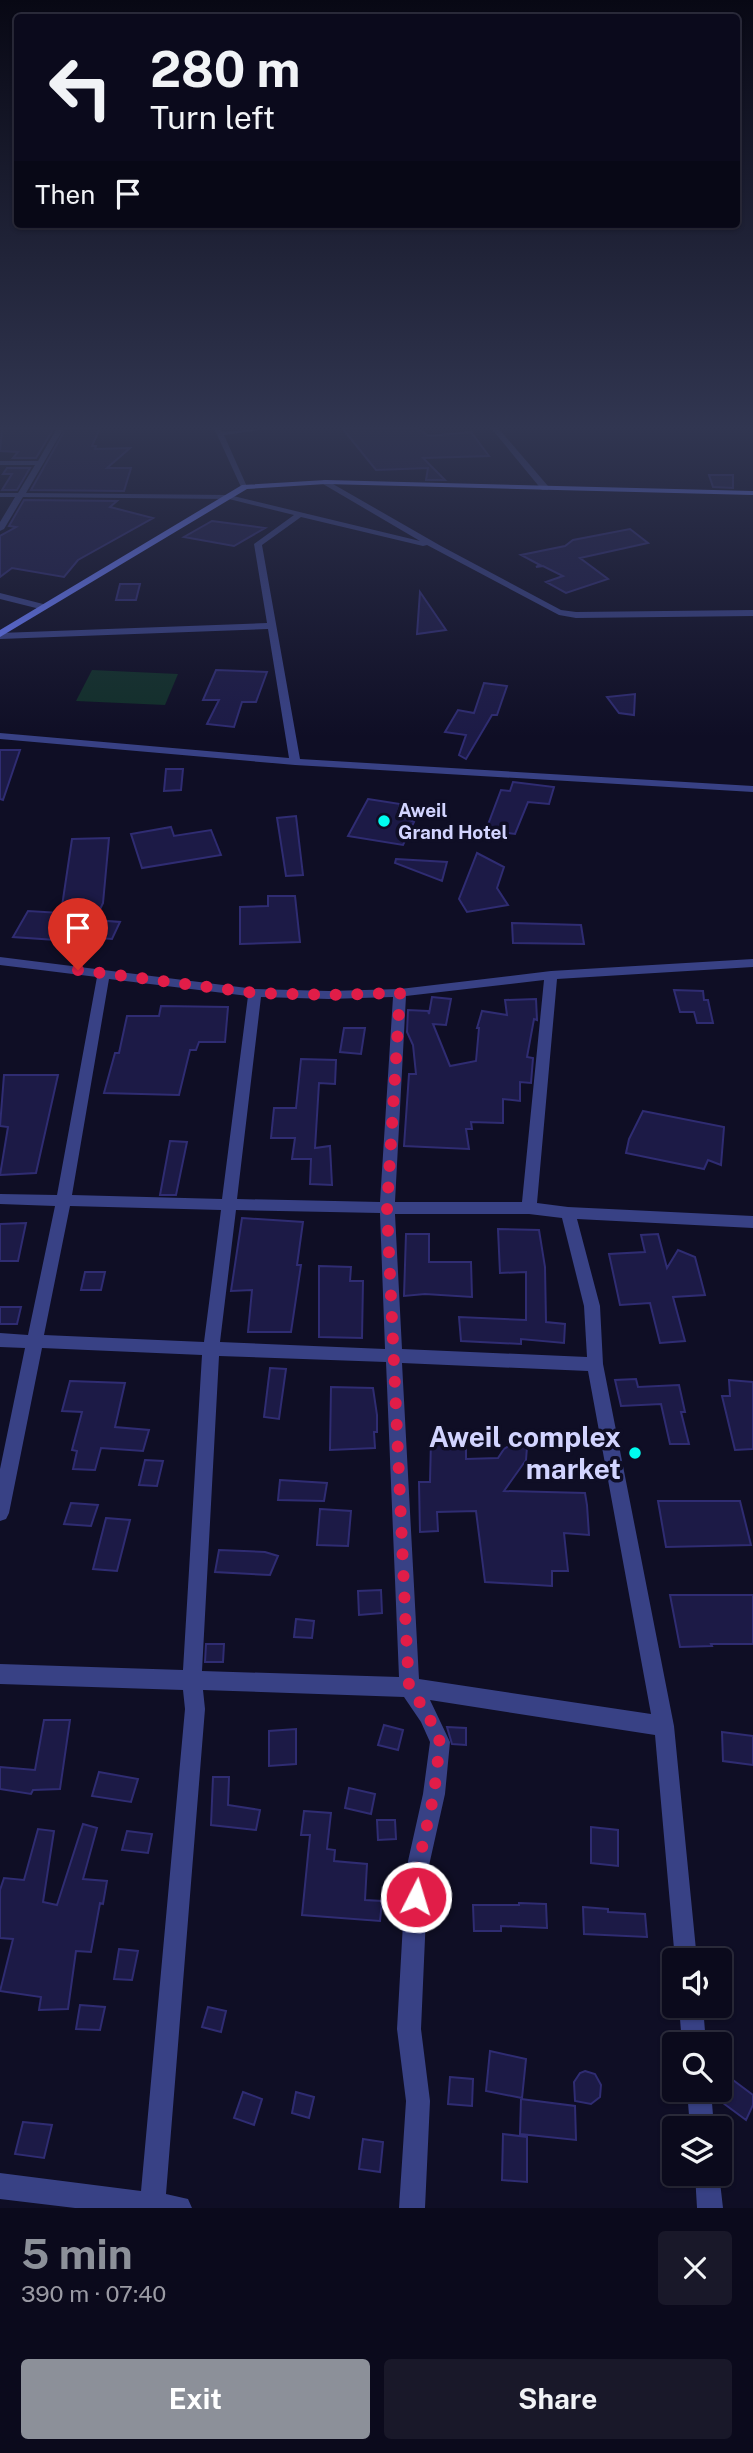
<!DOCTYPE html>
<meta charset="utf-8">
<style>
:root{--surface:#0b0a1c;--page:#191829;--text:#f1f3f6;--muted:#9a9aa3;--line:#2b2b3b;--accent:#8c9099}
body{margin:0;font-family:"Public Sans",sans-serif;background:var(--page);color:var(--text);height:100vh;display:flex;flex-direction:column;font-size:26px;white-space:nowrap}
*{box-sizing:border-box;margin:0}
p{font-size:23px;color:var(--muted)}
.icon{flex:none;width:38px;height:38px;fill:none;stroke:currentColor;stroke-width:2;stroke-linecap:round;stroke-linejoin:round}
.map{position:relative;height:2208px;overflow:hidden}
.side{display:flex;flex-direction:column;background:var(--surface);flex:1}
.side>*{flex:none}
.guide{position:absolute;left:14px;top:14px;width:726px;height:214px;border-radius:7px;box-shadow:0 2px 5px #0004,0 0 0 2px var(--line);background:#0b0a1c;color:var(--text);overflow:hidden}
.buttons{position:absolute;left:662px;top:1948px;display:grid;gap:14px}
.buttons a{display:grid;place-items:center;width:70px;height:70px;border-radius:7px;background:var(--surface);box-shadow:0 2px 5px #0004,0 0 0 2px var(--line);font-size:35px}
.pin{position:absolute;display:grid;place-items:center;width:60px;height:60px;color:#fff;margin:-72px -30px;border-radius:50% 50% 50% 0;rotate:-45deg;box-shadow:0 0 7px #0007}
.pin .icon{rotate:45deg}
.me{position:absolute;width:77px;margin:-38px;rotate:5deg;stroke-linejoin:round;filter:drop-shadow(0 0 5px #0008)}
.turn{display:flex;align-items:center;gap:24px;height:147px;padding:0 21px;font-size:32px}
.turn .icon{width:91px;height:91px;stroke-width:2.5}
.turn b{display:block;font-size:49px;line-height:60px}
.then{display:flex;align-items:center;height:66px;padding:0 21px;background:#0003;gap:14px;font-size:26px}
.round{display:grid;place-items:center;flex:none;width:74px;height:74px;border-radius:7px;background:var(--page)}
.head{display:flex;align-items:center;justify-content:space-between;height:119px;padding:0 21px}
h1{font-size:42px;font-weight:700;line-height:52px;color:var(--accent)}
.cta{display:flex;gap:14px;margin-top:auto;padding:14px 21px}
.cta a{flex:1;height:80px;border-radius:7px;background:var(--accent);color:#fff;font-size:28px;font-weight:700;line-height:80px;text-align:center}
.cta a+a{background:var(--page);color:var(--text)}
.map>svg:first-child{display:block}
</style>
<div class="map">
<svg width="753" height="2208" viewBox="0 0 753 2208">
<rect width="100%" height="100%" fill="#0f0e25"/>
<path fill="#112f29" d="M92 670 178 674 165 705 76 701Z"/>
<path fill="#1c1a46" stroke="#2f2c72" stroke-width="2" d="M2 428H54L36 458H13L18 452 0 451Z
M66 428H100L92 446H96L95 449 130 448 107 468H131L124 491 31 490Z
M342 428H417L429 436 471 432 489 456 423 458 445 480H426L428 468 376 470Z
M7 468H30L17 490H2L12 474H3Z
M709 475H733V488L713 487Z
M24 500 117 501 110 507 153 518 78 560 64 577 12 568 0 577V536L16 527 9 526Z
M212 521 265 528 234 546 184 537Z
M630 529 648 543 580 558 608 579 566 593 546 582 563 576 543 566 536 567 540 565 521 555 565 546 573 540Z
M120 584H140L136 600H116Z
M420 592 446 630 417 634Z
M216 670 267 672 256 702H242L234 727 207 724 219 700H203Z
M484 683 507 686 497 715H492L466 759 459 755 466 735 445 732 458 710 474 713Z
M635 694 634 715 619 713 607 697Z
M0 750H20L3 800 0 799Z
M166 769H183L181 790 164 791Z
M513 782 554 787 549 804 528 802 515 834 486 830 501 790 510 791Z
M368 799 400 804 397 814 414 822 403 845 348 836Z
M296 816 303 875 286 876 277 818Z
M171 827 174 836 211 830 221 855 142 868 131 834Z
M109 838 103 903 95 920 120 922 112 939 87 937 85 942 13 937 28 911 61 913 72 839Z
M477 853 504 867 497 888 508 905 467 912 459 899Z
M396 859 447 862 442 881 395 863Z
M268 896H295L300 942 240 944V907L268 906Z
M512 923 581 925 584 944 513 943Z
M674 990 703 991 704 1000H708L713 1023H697L694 1012H680Z
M432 997 451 999 446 1025 433 1024 450 1066 476 1061 479 1028H477L482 1011 507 1015 505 1000 536 999 537 1020 534 1019 527 1057 533 1058 531 1083 520 1082V1101L503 1099V1123L471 1122 472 1129H466L469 1149 404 1146 409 1074H416L413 1045 407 1032 408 1010 428 1011 429 1014Z
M161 1006 228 1007 225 1042H199L196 1050H190L179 1095 104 1093 115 1053H119L127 1016H159Z
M344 1028H365L361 1054 340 1052Z
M301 1059 336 1060 335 1084 319 1083 315 1148 330 1146 332 1185 310 1184 311 1159H292L295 1138H271L274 1108H296Z
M4 1075H58L36 1173 0 1175 8 1127 0 1126Z
M643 1111 724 1127 721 1165 708 1160 704 1169 626 1153 629 1139Z
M170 1141 187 1142 176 1195H160Z
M242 1218 303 1222 297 1265H301L291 1332H248L252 1290 231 1291Z
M26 1223 18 1261H0V1224Z
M498 1229 539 1230 545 1267 546 1322 565 1324 564 1343 521 1339V1344L461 1341 459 1317 526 1320V1272L500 1273Z
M406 1234H429V1262H471L472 1297 425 1294 404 1296Z
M658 1234 667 1268 678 1250 695 1257 705 1295 673 1297 685 1341 660 1343 650 1303 620 1305 609 1254 645 1252 641 1235Z
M319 1266 351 1267 350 1281H363L362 1338 319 1337Z
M85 1272H105L101 1290H81Z
M0 1307H21L17 1324H0Z
M270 1368 286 1369 279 1419 264 1417Z
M636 1379 638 1387 679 1385 685 1412H681L689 1444H670L661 1404 621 1406 615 1380Z
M729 1380 753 1382V1449L735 1450 722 1396H730Z
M70 1381 125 1383 115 1427 149 1430 143 1451 101 1448 95 1470 73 1469 77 1451 72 1450 82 1412 62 1411Z
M331 1387 373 1388 377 1415V1432H374L375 1448 330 1450Z
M528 1434 526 1460 504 1491 585 1493 587 1505 589 1535 564 1533 568 1571H552V1586L485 1582 476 1511 437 1512 438 1531 420 1532 419 1482H430L431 1440H466V1459L498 1458 504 1449Z
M145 1460 163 1461 157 1486 139 1485Z
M280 1480 327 1483 324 1501 278 1500Z
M658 1501H740L751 1545 666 1547Z
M71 1503 98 1505 91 1526 64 1524Z
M320 1509 351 1511 348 1546 317 1545Z
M106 1518 130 1520 117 1571 93 1569Z
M219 1550 265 1552 278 1556 270 1575 215 1572Z
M381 1590 382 1613 359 1615 358 1591Z
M670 1595H753V1644H711L712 1646 680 1647Z
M296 1619 314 1621 312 1638 294 1637Z
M206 1644H224L223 1662H205Z
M44 1720H70L60 1789 33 1790 31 1794 0 1789V1767L35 1770Z
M384 1725 403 1730 398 1750 378 1745Z
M447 1727 466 1728V1745L452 1744Z
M296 1729V1764L269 1766V1731Z
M722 1732 753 1736V1765L723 1761Z
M99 1772 138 1779 131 1802 92 1796Z
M213 1777H229L228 1805 260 1810 256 1830 211 1825Z
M349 1788 375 1794 371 1814 345 1808Z
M304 1811 331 1813 327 1849 335 1850 334 1861 367 1864 365 1900 382 1901 380 1921 302 1915 310 1835H301Z
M377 1820H395L396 1839 378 1840Z
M83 1824 97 1828 83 1879 107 1881 103 1904 100 1903 91 1952 76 1951 68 2009 39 2010 41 1997 0 1991 13 1939 0 1938V1890L4 1878 24 1880 38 1829 54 1831 43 1902 57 1905Z
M591 1827 618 1830V1866L591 1863Z
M127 1831 152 1834 148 1853 122 1850Z
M519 1903 546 1904 547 1928 501 1926V1931H474L473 1905H519Z
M583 1907 608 1909V1912L645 1914 647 1937 584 1934Z
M119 1949 138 1951 132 1980 114 1979Z
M80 2005 105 2007 100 2030 76 2029Z
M208 2007 226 2011 221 2032 202 2027Z
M490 2051 526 2059 522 2098 486 2091Z
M585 2071 595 2074 601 2085 600 2097 591 2104 575 2101 574 2082 580 2073Z
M450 2077 473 2079 472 2106 448 2104Z
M733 2080 753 2095V2105L746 2120 723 2103Z
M243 2092 262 2099 254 2125 234 2118Z
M296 2092 314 2097 309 2118 292 2113Z
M521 2099 575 2106 576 2140 520 2134Z
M23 2122 52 2125 44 2158 15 2154Z
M503 2134 527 2137V2182L502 2180Z
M363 2139 383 2142 380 2172 359 2169Z"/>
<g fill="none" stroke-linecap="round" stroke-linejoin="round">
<path fill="#384185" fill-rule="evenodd" d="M57 428H64L26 493 229 495 420 541 323 484V480H326L441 546 561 610 576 612 753 610V616L576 618 559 615 427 545 423 546 301 517 262 545 300 759 753 786V792L295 765 0 739V733L289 758 268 629 0 639V633L267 623 254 544 294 515 229 499 23 497 4 529 0 531V522L15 497H0V493H18L35 465H0V461H38Z
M214 428H221L222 432 273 428 224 435 248 489 241 487Z
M491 428H498L548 486V490H542Z
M0 593 47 605 48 607 44 610 0 599Z
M0 957 255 989 329 991 400 989 551 971 753 959V967L557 979 537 1203 568 1207 753 1216V1228L577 1219 600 1306 603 1364 674 1726 697 1960H675L655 1735 430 1700 450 1742 445 1794 428 1870 421 2029 430 2101 425 2208H399L406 2101 397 2029 406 1870 423 1794 430 1742 421 1722 404 1697 203 1690 205 1709 166 2194 188 2199 192 2208H75L0 2199V2173L141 2191 185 1709 183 1690 0 1684V1664L183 1670 202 1355 42 1348 9 1513 6 1519 0 1521V1469L25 1348 0 1347V1333L28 1335 55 1206 0 1204V1194L57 1195 97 977 0 965ZM109 979 248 996 222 1199 72 1195ZM544 980 522 1202H395L406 996ZM261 997 329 999 393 997 380 1202 237 1199ZM70 1206 221 1210 204 1342 44 1335ZM236 1210 380 1213 385 1349 220 1342ZM395 1214H529L562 1218 584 1306 587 1357 402 1349ZM219 1356 386 1362 399 1677 202 1671ZM402 1363 588 1371 651 1714 419 1679Z
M679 2006H703L706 2044H682Z
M687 2090H711L714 2128H690Z
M719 2173 723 2208H697L695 2174Z"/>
<path fill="#697cff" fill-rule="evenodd" d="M326 480 753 491V495L326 484 247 489 0 637V630L242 485Z"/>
</g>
<linearGradient id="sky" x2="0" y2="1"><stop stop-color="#080814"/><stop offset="0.58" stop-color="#313651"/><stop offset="1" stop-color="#313651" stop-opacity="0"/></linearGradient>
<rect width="753" height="737" fill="url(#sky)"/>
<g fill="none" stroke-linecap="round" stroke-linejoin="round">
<path stroke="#e11d48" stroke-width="12" stroke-dasharray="0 21.6" d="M78 970 255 993 329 995 400 993 387 1208 406 1632 409 1686 428 1715 440 1742 434 1794 417 1870 416 1897"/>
</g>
<g fill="#00fdf0" stroke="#0f0e25" stroke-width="2.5">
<circle cx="384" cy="821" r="7"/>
<circle cx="635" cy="1453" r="7"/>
</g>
<g text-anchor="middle" stroke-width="7" stroke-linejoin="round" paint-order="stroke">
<g font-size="19" font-weight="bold" fill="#d2d4ff" stroke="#0f0e25" text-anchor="start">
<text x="398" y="817">Aweil<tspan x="398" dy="22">Grand Hotel</tspan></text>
</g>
<g font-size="28" font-weight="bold" fill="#d2d4ff" stroke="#0f0e25" text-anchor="end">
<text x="621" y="1447">Aweil complex<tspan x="621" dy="32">market</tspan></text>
</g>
</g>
</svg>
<div class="buttons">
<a><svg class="icon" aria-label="sound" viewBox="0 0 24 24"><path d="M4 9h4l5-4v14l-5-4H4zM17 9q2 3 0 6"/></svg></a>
<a><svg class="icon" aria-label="search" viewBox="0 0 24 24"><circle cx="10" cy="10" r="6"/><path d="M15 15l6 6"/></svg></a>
<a><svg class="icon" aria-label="layers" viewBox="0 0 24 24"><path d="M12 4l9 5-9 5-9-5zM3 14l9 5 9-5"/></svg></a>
</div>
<div class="pin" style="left:78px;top:970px;background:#d93025"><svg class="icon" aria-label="arrive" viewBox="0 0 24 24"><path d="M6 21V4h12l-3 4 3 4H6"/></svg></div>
<svg class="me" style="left:416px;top:1897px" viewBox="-20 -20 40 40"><circle r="17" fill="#e11d48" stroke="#fff" stroke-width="3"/><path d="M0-11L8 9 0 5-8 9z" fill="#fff"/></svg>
<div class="guide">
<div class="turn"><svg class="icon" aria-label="left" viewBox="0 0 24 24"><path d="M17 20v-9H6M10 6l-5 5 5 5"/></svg><div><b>280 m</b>Turn left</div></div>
<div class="then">Then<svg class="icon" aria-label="arrive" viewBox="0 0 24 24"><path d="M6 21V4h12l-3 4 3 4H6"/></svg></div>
</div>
</div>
<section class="side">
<div class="head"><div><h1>5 min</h1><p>390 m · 07:40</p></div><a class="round"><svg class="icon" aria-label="close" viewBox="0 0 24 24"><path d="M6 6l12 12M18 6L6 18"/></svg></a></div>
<div class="cta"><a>Exit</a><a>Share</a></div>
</section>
